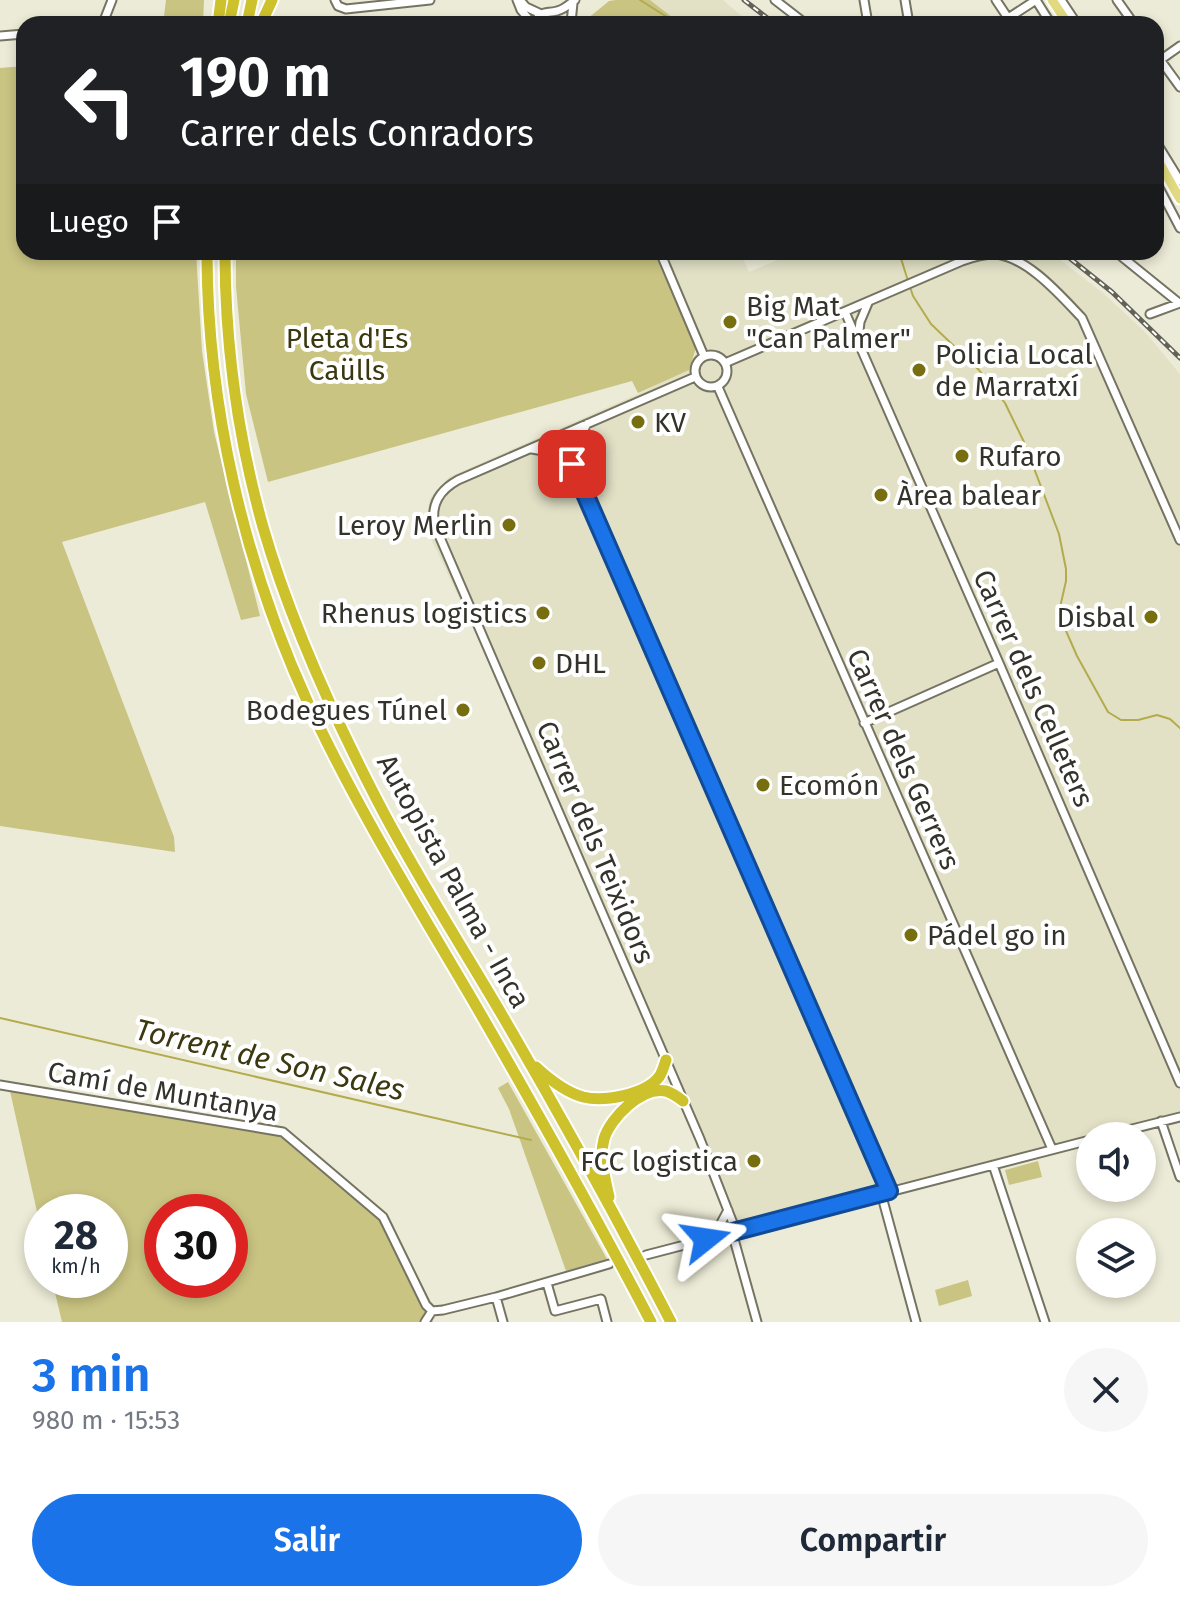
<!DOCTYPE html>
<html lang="es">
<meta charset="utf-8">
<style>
:root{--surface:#fff;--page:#f6f6f7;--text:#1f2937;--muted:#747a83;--accent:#1a73e8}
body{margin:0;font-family:"Fira Sans",sans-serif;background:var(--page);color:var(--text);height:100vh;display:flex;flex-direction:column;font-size:30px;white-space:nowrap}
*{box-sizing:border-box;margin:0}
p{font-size:26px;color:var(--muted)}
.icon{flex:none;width:44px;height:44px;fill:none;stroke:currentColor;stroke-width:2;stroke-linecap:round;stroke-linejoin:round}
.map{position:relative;height:1322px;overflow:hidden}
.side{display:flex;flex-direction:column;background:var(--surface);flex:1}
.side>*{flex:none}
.hud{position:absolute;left:16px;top:16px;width:1148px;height:244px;border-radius:24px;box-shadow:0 4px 12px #0003;background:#202124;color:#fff;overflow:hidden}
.tools{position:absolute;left:1076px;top:1122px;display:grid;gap:16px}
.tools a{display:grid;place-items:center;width:80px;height:80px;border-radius:50%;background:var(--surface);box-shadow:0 4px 12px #0003;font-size:40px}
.speed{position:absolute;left:24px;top:1194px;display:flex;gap:16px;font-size:40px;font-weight:700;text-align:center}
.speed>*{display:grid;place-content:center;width:104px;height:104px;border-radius:50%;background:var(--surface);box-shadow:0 4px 12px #0003;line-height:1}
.speed small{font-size:20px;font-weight:400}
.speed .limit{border:12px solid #d22;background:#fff;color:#111}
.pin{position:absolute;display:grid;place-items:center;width:68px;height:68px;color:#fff;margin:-34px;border-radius:16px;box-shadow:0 4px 12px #0006}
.me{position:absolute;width:88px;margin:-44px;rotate:75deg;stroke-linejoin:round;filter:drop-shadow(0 0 6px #0008)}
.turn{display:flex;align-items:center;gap:28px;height:168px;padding:0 32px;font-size:36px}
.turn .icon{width:104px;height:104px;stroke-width:2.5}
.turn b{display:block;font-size:56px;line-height:68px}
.then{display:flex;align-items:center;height:76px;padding:0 32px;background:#0003;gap:16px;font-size:30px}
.round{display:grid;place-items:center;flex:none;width:84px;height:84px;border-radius:42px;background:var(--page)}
.overview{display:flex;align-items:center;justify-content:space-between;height:136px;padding:0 32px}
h1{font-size:48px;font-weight:600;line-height:60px;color:var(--accent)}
.button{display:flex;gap:16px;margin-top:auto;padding:16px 32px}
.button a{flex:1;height:92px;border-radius:48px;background:var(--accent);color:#fff;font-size:32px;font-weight:600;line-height:92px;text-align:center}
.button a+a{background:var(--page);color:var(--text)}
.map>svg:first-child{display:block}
</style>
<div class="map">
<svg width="1180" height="1322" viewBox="0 0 1180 1322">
<rect width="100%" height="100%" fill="#ecebd7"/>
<path fill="#e2e1c6" d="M650 0H723L751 24H681Z
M665 252H740L749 272 797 252H1050L1103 293 1145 332 1180 374V1114L717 1228 723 1208 543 775 425 526 430 498 449 477 649 389 692 360 703 340Z"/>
<path fill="#c9c482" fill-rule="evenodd" d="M166 0H204L203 24H163Z
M616 0H650L681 24H581L609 1Z
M24 66V252H196L202 351 214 432 260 616 241 620 205 502 62 542 174 837 175 852 0 826V68Z
M236 252H654L696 348 689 370 638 393 632 381 268 482 246 394 236 287Z
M508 1082 607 1259 566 1271 509 1109 498 1088Z
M10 1091 157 1116 243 1129 282 1137 379 1220 433 1322H62L52 1280H110V1212H42V1234ZM162 1212H230V1280H162Z
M1038 1161 1042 1177 1009 1185 1005 1170Z
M968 1280 972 1296 939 1306 935 1290Z"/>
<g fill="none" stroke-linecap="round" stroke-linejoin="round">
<path stroke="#b3ab4d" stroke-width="2" d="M640 0 678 24
M899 252 908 281
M910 287 913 296 931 324 979 370 1005 403 1024 442 1059 534 1066 569V581L1061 603 1063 624 1077 656 1108 712 1121 720H1138L1157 715 1170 719 1180 728
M0 1018 531 1140"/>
<defs>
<path id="minor" d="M335 0 338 6 346 9 430 0
M517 0 521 10 533 24
M520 0 526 7 541 14
M775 0 806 24
M864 0 868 24
M905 0 909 24
M996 0 1008 18
M1036 0 1051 24
M1061 0 1077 24
M1117 0 1134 24
M571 23 573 3
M100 24 105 18 112 0
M534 24C541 10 544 14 557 11 563 10 570 4 575 0
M999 24 1036 0
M0 36 24 34
M1156 54 1180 87
M1156 63 1180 46
M1156 142 1180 181
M1156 182 1180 228
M660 252 704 356
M1116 252 1179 303
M845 312 999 663 1180 1083
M1150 314 1180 303
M858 339 860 322 868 303
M695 371a16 16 0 1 1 32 0a16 16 0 1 1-32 0Z
M725 363 962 261C973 257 983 254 994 254 1027 256 1061 296 1082 318L1180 540
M695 377 458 480C440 490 430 504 435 526L700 1139 736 1231
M718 387 1052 1149
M561 436 889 1191
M532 449 555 453 572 464 574 449 587 424
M864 723 999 663
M0 1085 283 1132 383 1217 426 1305 432 1311 443 1310 496 1297 609 1264
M1161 1121 1180 1177
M1104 1136 1180 1117
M993 1165 1045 1322
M881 1193 916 1322
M732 1232 757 1322
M714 1236 728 1210
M646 1255 1090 1140
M547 1283 555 1311 601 1299 607 1322
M496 1297 503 1322
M425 1322 432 1311"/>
<path id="major" d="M1052 0 1068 24
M1156 157 1180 199"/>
<path id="highway" d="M218 24 221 0
M229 24 234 0
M247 24 252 0
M261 24 272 0
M207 252C207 406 244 563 308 703 356 806 415 902 472 999 534 1106 594 1213 651 1322
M225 252C225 344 238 438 263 527 290 621 332 713 377 800 415 874 460 943 502 1015 561 1116 617 1218 671 1322
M536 1067C549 1079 565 1092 583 1097 604 1102 645 1095 659 1077 662 1073 664 1066 666 1060
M609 1197C605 1178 599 1158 604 1139 610 1118 642 1086 666 1091 672 1093 678 1097 683 1101"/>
</defs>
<use href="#minor" stroke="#757463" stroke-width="11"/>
<use href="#major" stroke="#fff" stroke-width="13"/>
<use href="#highway" stroke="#fff" stroke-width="15"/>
<use href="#minor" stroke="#fff" stroke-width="7"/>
<use href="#major" stroke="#e1da80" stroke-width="9"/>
<use href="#highway" stroke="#cdc12c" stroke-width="11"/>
<defs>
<path id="rail" d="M744 0 775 24
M1062 252 1112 292 1180 358"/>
</defs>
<use href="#rail" stroke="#626257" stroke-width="5"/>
<use href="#rail" stroke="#fff" stroke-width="2" stroke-dasharray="6" stroke-linecap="butt"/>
</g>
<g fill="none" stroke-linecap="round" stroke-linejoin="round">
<defs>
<path id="route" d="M572 464 889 1191 706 1239"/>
</defs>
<use href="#route" stroke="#114b97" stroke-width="20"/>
<use href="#route" stroke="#1a73e8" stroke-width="14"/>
</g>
<g fill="#776f0f" stroke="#fff" stroke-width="3">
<circle cx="730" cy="322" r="8"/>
<circle cx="919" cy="370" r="8"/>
<circle cx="638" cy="422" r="8"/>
<circle cx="962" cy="456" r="8"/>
<circle cx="881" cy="495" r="8"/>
<circle cx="509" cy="525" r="8"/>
<circle cx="543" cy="613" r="8"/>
<circle cx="1151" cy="617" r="8"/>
<circle cx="539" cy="663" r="8"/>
<circle cx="463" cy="710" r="8"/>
<circle cx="763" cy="785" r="8"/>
<circle cx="911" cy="935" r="8"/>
<circle cx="754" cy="1161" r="8"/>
</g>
<g text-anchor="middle" stroke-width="8" stroke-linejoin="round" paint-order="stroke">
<g font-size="28" fill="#33332b" stroke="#fff" text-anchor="start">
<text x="746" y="316">Big Mat<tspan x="746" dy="32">"Can Palmer"</tspan></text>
<text x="935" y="364">Policia Local<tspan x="935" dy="32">de Marratxí</tspan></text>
<text x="654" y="432">KV</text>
<text x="978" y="466">Rufaro</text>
<text x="897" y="505">Àrea balear</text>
<text x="493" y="535" text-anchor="end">Leroy Merlin</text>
<text x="527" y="623" text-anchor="end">Rhenus logistics</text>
<text x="1135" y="627" text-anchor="end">Disbal</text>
<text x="555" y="673">DHL</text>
<text x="447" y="720" text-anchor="end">Bodegues Túnel</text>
<text x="779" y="795">Ecomón</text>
<text x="927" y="945">Pádel go in</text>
<text x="738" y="1171" text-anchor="end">FCC logistica</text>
</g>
<g font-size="28" fill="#3b380f" stroke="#fff">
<text x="347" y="348">Pleta d'Es<tspan x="347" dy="32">Caülls</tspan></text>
</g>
<g font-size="28" fill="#33332b" stroke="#fff">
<text transform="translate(1034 688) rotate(66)" y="10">Carrer dels Celleters</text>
<text transform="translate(904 759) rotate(66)" y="10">Carrer dels Gerrers</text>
<text transform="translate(596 842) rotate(67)" y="10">Carrer dels Teixidors</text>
<text transform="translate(454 881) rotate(61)" y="10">Autopista Palma - Inca</text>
<text transform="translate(163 1091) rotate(10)" y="10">Camí de Muntanya</text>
</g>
<g font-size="30" font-style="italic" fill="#3c3810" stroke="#fff">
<text transform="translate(270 1060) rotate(13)" y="10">Torrent de Son Sales</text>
</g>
</g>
</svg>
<div class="tools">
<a><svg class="icon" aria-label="sound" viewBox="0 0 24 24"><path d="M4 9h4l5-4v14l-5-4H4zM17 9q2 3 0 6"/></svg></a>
<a><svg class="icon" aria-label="layers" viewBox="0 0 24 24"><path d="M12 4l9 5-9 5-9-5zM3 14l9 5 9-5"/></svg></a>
</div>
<div class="speed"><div>28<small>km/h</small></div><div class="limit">30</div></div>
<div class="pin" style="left:572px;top:464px;background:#d93025"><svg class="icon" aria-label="arrive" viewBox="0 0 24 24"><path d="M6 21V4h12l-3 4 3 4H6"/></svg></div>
<svg class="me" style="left:706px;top:1239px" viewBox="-20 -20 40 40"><path d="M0-17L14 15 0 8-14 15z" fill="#1a73e8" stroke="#fff" stroke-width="4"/></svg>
<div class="hud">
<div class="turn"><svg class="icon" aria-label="left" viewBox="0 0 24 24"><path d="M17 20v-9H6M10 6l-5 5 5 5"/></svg><div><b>190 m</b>Carrer dels Conradors</div></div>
<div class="then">Luego<svg class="icon" aria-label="arrive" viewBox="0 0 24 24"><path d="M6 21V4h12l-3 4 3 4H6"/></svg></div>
</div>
</div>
<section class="side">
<div class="overview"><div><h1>3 min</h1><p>980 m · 15:53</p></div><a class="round"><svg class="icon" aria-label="close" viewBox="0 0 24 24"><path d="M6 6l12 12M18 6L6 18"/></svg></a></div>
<div class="button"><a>Salir</a><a>Compartir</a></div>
</section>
